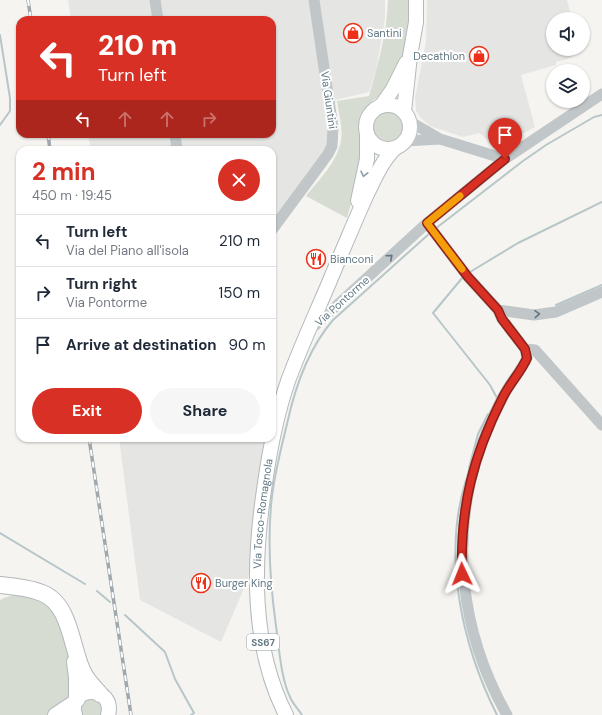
<!DOCTYPE html>
<meta charset="utf-8">
<style>
:root{--surface:#fff;--page:#f6f6f7;--text:#1f2937;--muted:#747a83;--line:#e0e1e3;--accent:#d93025}
body{margin:0;font-family:"DM Sans",sans-serif;background:var(--page);color:var(--text);height:100vh;display:flex;flex-direction:column;font-size:15px;white-space:nowrap}
*{box-sizing:border-box;margin:0}
p{font-size:13px;color:var(--muted)}
.icon{flex:none;width:22px;height:22px;fill:none;stroke:currentColor;stroke-width:2;stroke-linecap:round;stroke-linejoin:round}
.map{position:relative;flex:1;overflow:hidden}
.side{position:absolute;left:16px;top:146px;width:260px;height:296px;display:flex;flex-direction:column;background:var(--surface);border-radius:12px;box-shadow:0 1px 3px #0004}
.side>*{flex:none}
.guide{position:absolute;left:16px;top:16px;width:260px;height:122px;border-radius:12px;box-shadow:0 1px 3px #0004;background:#d93025;color:#fff;overflow:hidden}
.controls{position:absolute;left:546px;top:12px;display:grid;gap:8px}
.controls a{display:grid;place-items:center;width:44px;height:44px;border-radius:50%;background:var(--surface);box-shadow:0 1px 3px #0004;font-size:20px}
.pin{position:absolute;display:grid;place-items:center;width:34px;height:34px;color:#fff;margin:-41px -17px;border-radius:50% 50% 50% 0;rotate:-45deg;box-shadow:0 0 4px #0007}
.pin .icon{rotate:45deg}
.me{position:absolute;width:44px;margin:-22px;rotate:358deg;stroke-linejoin:round;filter:drop-shadow(0 0 3px #0008)}
.turn{display:flex;align-items:center;gap:14px;height:84px;padding:0 16px;font-size:18px}
.turn .icon{width:52px;height:52px;stroke-width:2.5}
.turn b{display:block;font-size:28px;line-height:34px}
.lanes{display:flex;align-items:center;height:38px;padding:0 16px;background:#0003;justify-content:center;gap:20px;direction:ltr}
.lanes .off{opacity:.35}
.round{display:grid;place-items:center;flex:none;width:42px;height:42px;border-radius:21px;background:var(--page)}
.head{display:flex;align-items:center;justify-content:space-between;height:68px;padding:0 16px}
h1{font-size:24px;font-weight:700;line-height:30px;color:var(--accent)}
.button{display:flex;gap:8px;margin-top:auto;padding:8px 16px}
.button a{flex:1;height:46px;border-radius:24px;background:var(--accent);color:#fff;font-size:16px;font-weight:700;line-height:46px;text-align:center}
.button a+a{background:var(--page);color:var(--text)}
ul{padding:0;list-style:none}
li{display:flex;align-items:center;gap:12px;height:52px;padding:0 16px;border-top:1px solid var(--line)}
li div{flex:1}
li b{display:block;font-size:15px}
li em{font-style:normal}
.map>svg:first-child{display:block}
</style>
<div class="map">
<svg width="602" height="715" viewBox="0 0 602 715">
<rect width="100%" height="100%" fill="#f5f4f0"/>
<path fill="#e5e6e4" d="M68 0H385V19L376 70 369 92 335 100 338 135 335 152 326 167 272 238V150H91L88 134H272V20H71Z
M427 0H567L572 19H553V49H580L581 52 567 59 556 62V65L521 75 535 127 524 133 491 142 479 133 463 137 430 126 421 118 416 111 415 98 426 41Z
M119 438H268L248 579 221 642 140 600Z"/>
<path fill="#d6dcd1" d="M388 0H410L409 31 405 52 397 72 381 95 372 101 361 114 359 130 361 138 362 161 347 218 306 196C319 180 337 162 341 141 343 128 339 114 337 101L369 96C378 64 387 33 388 0Z
M372 127a16 16 0 1 1 32 0a16 16 0 1 1-32 0Z
M16 594 36 597 54 607 72 660 71 694 65 703 57 710 47 715H0V600L4 598Z
M94 698 102 704V715H82C78 704 84 700 94 698Z"/>
<g fill="none" stroke-linecap="round" stroke-linejoin="round">
<path stroke="#b7c6c9" stroke-width="2" d="M0 35 10 98V111L0 125
M435 229 523 161 546 145 594 117 602 115
M470 272 518 243 602 202
M463 277 433 313 490 385 497 398
M556 305 602 285
M469 468 478 434 488 414
M466 480C442 556 462 645 497 715
M0 533 85 584
M97 591 110 602
M125 615 165 652 175 679 194 713 191 715
M302 715C298 709 293 704 290 697 281 679 279 647 276 626 270 583 267 539 272 496 275 472 281 448 287 424 295 387 308 349 333 320L430 233"/>
<defs>
<g id="major">
<circle cx="388" cy="127" r="22"/>
<path d="M381 106 393 89 406 63"/>
<path d="M404 111 410 56 416 22V0"/>
<path d="M358 201 367 159V135"/>
<path d="M55 715 76 701"/>
<path d="M75 715C66 685 116 684 108 715"/>
<path id="s1" d="M286 715C251 646 253 564 264 490 269 453 276 416 288 381 303 340 322 301 338 261 348 238 357 216 367 194 375 178 382 161 395 148"/>
</g>
<path id="highway" d="M0 585C11 586 32 589 42 593 71 604 71 648 83 672 87 681 94 687 100 694
M75 662 77 677V699"/>
</defs>
<use href="#major" stroke="#b4b9bc" stroke-width="16"/>
<use href="#highway" stroke="#b3b8ba" stroke-width="18"/>
<path stroke="#c1c6c8" stroke-width="11" d="M155 0 158 20
M409 121 440 139 505 159
M175 134 177 150
M405 141 440 139
M427 223 468 277 498 310 502 319 525 349 527 358C522 369 514 378 508 388 497 406 488 427 481 446 449 536 460 632 507 715
M272 230 328 154 332 146 333 128 314 0
M498 310 534 315 556 312 602 292
M310 330 427 223 505 159 602 94
M525 349 535 350 602 425"/>
<use href="#major" stroke="#fff" stroke-width="14"/>
<use href="#highway" stroke="#fff" stroke-width="16"/>
<defs>
<path id="rail" d="M28 0 31 20
M48 134 50 150
M89 438 131 715"/>
</defs>
<use href="#rail" stroke="#9fa8ac" stroke-width="3.5"/>
<use href="#rail" stroke="#fff" stroke-width="2" stroke-dasharray="6" stroke-linecap="butt"/>
</g>
<defs><path id="oneway-chevron" d="M-2-3.5L2.5 0L-2 3.5" fill="none" stroke-width="1.6" stroke-linecap="round" stroke-linejoin="round"/></defs>
<use stroke="#90a0a8" href="#oneway-chevron" transform="translate(364 174) rotate(102)"/>
<g stroke="#617883">
<use href="#oneway-chevron" transform="translate(390 257) rotate(-42)"/>
<use href="#oneway-chevron" transform="translate(537 314) rotate(-3)"/>
</g>
<g fill="none" stroke-linecap="round" stroke-linejoin="round">
<defs>
<path id="route" d="M462 574C460 507 473 456 503 397 510 383 521 372 527 358L525 349 502 319 498 310 468 277 427 223 505 159"/>
</defs>
<use href="#route" stroke="#8d1f18" stroke-width="10"/>
<use href="#route" stroke="#d93025" stroke-width="7"/>
<path stroke="#f59e0b" stroke-width="7" d="M460 196 427 223 462 269"/>
</g>
<defs>
<symbol id="shop-ring" viewBox="-11 -11 22 22"><circle r="9.5" fill="#fff" stroke="#ed3017" stroke-width="1.5"/><path d="M-5-2.5h2.3a2.7 3.5 0 0 1 5.4 0H5L5.5 6h-11ZM-1.5-2.5h3a1.5 2.3 0 0 0-3 0Z" fill="#ed3017"/></symbol>
<symbol id="restaurant-ring" viewBox="-11 -11 22 22"><circle r="9.5" fill="#fff" stroke="#ed3017" stroke-width="1.5"/><path d="M-5-6h1v4h1v-4h1v4h1v-4h1v5L-1.5 .5V6h-2V.5L-5-1ZM5-6V6H3V1.5H1.5Q1.5-4 5-6Z" fill="#ed3017"/></symbol>
</defs>
<g fill-rule="evenodd">
<use href="#shop-ring" x="342" y="22" width="22" height="22"/>
<use href="#shop-ring" x="468" y="45" width="22" height="22"/>
<use href="#restaurant-ring" x="305" y="248" width="22" height="22"/>
<use href="#restaurant-ring" x="190" y="572" width="22" height="22"/>
</g>
<g text-anchor="middle" stroke-width="4" stroke-linejoin="round" paint-order="stroke">
<rect fill="#fff" stroke="#90a0a8" stroke-width="1" x="247" y="634" width="32" height="16" rx="3"/>
<g font-size="10" font-weight="bold" fill="#617883">
<text x="263" y="646">SS67</text>
</g>
<g font-size="11" fill="#617883" stroke="#fff" text-anchor="start">
<text x="367" y="37">Santini</text>
<text x="465" y="60" text-anchor="end">Decathlon</text>
<text x="330" y="263">Bianconi</text>
<text x="215" y="587">Burger King</text>
</g>
<g font-size="11" fill="#617883" stroke="#fff">
<text transform="translate(329 100) rotate(82)" y="4">Via Giuntini</text>
<text transform="translate(342 301) rotate(-42)" y="4">Via Pontorme</text>
<text dy="4" stroke="none"><textPath href="#s1" startOffset="206">Via Tosco-Romagnola</textPath></text>
</g>
</g>
</svg>
<div class="controls">
<a><svg class="icon" aria-label="sound" viewBox="0 0 24 24"><path d="M4 9h4l5-4v14l-5-4H4zM17 9q2 3 0 6"/></svg></a>
<a><svg class="icon" aria-label="layers" viewBox="0 0 24 24"><path d="M12 4l9 5-9 5-9-5zM3 14l9 5 9-5"/></svg></a>
</div>
<div class="pin" style="left:505px;top:159px;background:#d93025"><svg class="icon" aria-label="arrive" viewBox="0 0 24 24"><path d="M6 21V4h12l-3 4 3 4H6"/></svg></div>
<svg class="me" style="left:462px;top:574px" viewBox="-20 -20 40 40"><path d="M0-17L14 15 0 8-14 15z" fill="#d93025" stroke="#fff" stroke-width="4"/></svg>
<div class="guide">
<div class="turn"><svg class="icon" aria-label="left" viewBox="0 0 24 24"><path d="M17 20v-9H6M10 6l-5 5 5 5"/></svg><div><b>210 m</b>Turn left</div></div>
<div class="lanes"><svg class="icon" aria-label="left" viewBox="0 0 24 24"><path d="M17 20v-9H6M10 6l-5 5 5 5"/></svg><svg class="icon off" aria-label="ahead" viewBox="0 0 24 24"><path d="M12 20V5M6 11l6-6 6 6"/></svg><svg class="icon off" aria-label="ahead" viewBox="0 0 24 24"><path d="M12 20V5M6 11l6-6 6 6"/></svg><svg class="icon off" aria-label="right" viewBox="0 0 24 24"><path d="M7 20v-9h11M14 6l5 5-5 5"/></svg></div>
</div>
<section class="side">
<div class="head"><div><h1>2 min</h1><p>450 m · 19:45</p></div><a class="round" style="background:#d93025;color:#fff"><svg class="icon" aria-label="close" viewBox="0 0 24 24"><path d="M6 6l12 12M18 6L6 18"/></svg></a></div>
<ul>
<li><svg class="icon" aria-label="left" viewBox="0 0 24 24"><path d="M17 20v-9H6M10 6l-5 5 5 5"/></svg><div><b>Turn left</b><p>Via del Piano all'isola</p></div><em>210 m</em></li>
<li><svg class="icon" aria-label="right" viewBox="0 0 24 24"><path d="M7 20v-9h11M14 6l5 5-5 5"/></svg><div><b>Turn right</b><p>Via Pontorme</p></div><em>150 m</em></li>
<li><svg class="icon" aria-label="arrive" viewBox="0 0 24 24"><path d="M6 21V4h12l-3 4 3 4H6"/></svg><div><b>Arrive at destination</b></div><em>90 m</em></li>
</ul>
<div class="button"><a>Exit</a><a>Share</a></div>
</section>
</div>
